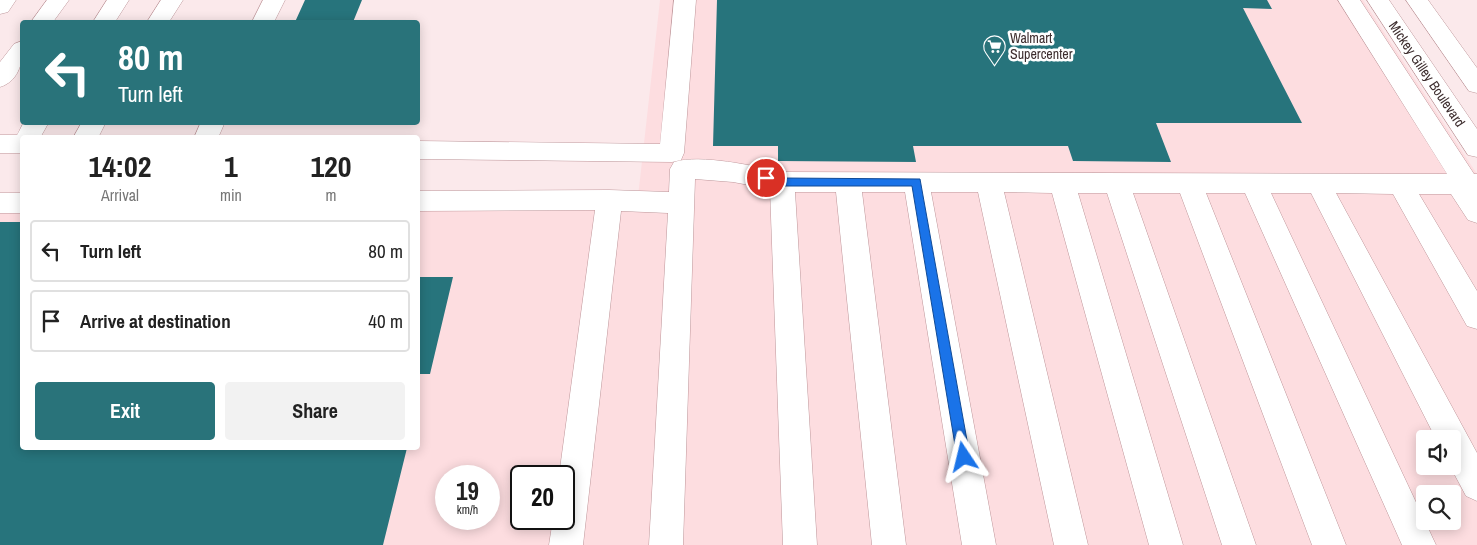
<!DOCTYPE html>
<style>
:root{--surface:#fff;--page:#f2f2f2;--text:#222;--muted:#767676;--line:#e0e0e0;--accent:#29737a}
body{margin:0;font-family:"Archivo Narrow",sans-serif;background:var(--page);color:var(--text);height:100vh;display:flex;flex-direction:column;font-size:19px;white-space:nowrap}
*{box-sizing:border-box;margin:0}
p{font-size:16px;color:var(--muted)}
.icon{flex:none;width:28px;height:28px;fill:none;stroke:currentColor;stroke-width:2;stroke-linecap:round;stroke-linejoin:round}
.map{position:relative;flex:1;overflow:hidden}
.sheet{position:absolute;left:20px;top:135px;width:400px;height:315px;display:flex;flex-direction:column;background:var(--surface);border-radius:5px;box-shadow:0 2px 12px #0003}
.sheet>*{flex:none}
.top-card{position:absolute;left:20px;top:20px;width:400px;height:105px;border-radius:5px;box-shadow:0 2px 12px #0003;background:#29737a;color:#fff;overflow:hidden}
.controls{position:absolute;left:1416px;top:430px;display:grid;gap:10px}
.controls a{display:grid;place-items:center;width:45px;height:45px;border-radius:5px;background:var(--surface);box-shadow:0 2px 12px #0003;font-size:25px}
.speed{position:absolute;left:435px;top:465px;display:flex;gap:10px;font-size:25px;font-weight:700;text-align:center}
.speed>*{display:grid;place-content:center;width:65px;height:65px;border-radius:50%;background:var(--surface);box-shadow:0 2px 12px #0003;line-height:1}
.speed small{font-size:12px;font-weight:400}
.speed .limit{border:2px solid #111;border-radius:8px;background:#fff;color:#111}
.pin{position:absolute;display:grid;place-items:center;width:42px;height:42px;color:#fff;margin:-21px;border:2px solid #fff;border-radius:50%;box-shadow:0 1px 5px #0007}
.me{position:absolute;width:55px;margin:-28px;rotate:350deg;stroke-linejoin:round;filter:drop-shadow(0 0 4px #0008)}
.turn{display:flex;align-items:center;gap:18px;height:105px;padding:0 15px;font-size:22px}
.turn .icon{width:65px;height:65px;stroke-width:2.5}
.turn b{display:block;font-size:35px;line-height:42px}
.eta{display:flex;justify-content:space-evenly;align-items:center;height:85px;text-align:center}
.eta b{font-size:30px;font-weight:800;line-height:35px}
.action{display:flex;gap:10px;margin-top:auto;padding:10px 15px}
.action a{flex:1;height:58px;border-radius:5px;background:var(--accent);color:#fff;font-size:20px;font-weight:800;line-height:58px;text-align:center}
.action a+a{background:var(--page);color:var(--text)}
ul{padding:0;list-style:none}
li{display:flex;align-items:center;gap:15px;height:62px;margin:0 10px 8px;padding:0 5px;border:2px solid var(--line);border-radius:5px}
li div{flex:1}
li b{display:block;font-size:19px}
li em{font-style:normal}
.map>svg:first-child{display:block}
</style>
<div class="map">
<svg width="1477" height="545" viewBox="0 0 1477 545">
<rect width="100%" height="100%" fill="#fbe9eb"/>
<path fill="#fddde0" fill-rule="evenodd" d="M660 0H1363L1477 174V545H0V196H22V448H418V197H638ZM1425 439H1452V466H1425ZM446 476H489V519H446ZM521 476H564V519H521ZM1425 494H1452V521H1425Z"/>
<path fill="#27747c" d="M305 0H362L353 22H295Z
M717 0H1267L1272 9 1243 8 1302 123H1156L1171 162 1073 161 1068 146H913L916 162 778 161V146H713Z
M0 222H22V448H407L383 545H0Z
M418 277H453L430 374H418Z"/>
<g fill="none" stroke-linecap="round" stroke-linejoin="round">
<defs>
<path id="minor" d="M0 0H16L8 12 0 14Z
M47 0H69L53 22H31Z
M107 0H129L115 22H93Z
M161 0H183L169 22H147Z
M263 0H285L274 22H252Z
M674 0H696L684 153 681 160 672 162 418 159V141L660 144Z
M1338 0H1360L1474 174H1477V223L1468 220 1451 194H1419L1477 291V329L1467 326 1393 194 1336 193 1477 453V501L1466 496 1450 466H1452V439H1436L1311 193H1271L1436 545H1402L1245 193H1206L1346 545H1312L1180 193H1133L1256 545H1222L1107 193H1078L1183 545H1149L1052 193 1004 192 1088 545H1054L978 192H931L996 545H962L905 192H862L906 545H872L836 192H795L817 545H783L770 189 733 182 695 179 683 545H649L668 213 621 211 583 545H549L553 519H564V476H559L595 210 418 211V191L609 190 669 192 670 169 674 162C701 154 754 166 782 172L1447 174Z
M1367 0H1389L1477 129V157L1468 155Z
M1406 0H1428L1477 68V93L1469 91Z
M22 41C24 59 20 81 0 87V62L14 44Z
M24 122H49L40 138H22V153H0V135H17Z
M82 122H106L98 138H73Z
M201 122H225L218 138H194Z
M0 193H22V213H0Z"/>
</defs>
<use href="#minor" stroke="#be969a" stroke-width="1"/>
<use href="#minor" fill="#fff" fill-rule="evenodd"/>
</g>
<path fill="#1a73e8" stroke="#114b97" d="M766 174 782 178 920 179 970 457 968 461 964 463 959 461 957 457 912 186H782L762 181 760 178Z"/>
<defs>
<symbol id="supermarket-pin" viewBox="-11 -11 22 30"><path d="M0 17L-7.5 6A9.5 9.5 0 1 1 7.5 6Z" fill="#29737a" stroke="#fff"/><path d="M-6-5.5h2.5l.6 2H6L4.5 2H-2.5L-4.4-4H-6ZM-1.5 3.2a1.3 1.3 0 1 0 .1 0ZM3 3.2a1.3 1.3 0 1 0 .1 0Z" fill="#fff"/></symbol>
</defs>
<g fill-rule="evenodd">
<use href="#supermarket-pin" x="982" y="34" width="25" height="34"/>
</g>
<g text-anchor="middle" stroke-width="5" stroke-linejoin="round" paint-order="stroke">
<g font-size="14" fill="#3d2d2e" stroke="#fff" text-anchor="start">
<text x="1010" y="43">Walmart<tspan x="1010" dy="16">Supercenter</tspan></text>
</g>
<g font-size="14" fill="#3d2d2e" stroke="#fff">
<text transform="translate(1427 74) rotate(56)" y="5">Mickey Gilley Boulevard</text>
</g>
</g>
</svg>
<div class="controls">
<a><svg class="icon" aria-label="sound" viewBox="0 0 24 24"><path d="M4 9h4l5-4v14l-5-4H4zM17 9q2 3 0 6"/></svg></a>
<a><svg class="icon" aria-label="search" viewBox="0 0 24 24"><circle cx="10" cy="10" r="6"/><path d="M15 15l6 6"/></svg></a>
</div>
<div class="speed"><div>19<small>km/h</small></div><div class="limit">20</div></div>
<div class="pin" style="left:766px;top:178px;background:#d93025"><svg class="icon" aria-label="arrive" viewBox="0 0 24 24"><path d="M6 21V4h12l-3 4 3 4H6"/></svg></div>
<svg class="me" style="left:964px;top:457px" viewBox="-20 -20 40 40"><path d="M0-17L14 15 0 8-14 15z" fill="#1a73e8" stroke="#fff" stroke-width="4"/></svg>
<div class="top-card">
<div class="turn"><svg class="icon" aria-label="left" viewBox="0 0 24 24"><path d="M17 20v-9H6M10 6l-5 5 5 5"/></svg><div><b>80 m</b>Turn left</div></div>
</div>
<section class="sheet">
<div class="eta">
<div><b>14:02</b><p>Arrival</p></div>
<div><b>1</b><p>min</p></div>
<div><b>120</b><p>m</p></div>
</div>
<ul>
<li><svg class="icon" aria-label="left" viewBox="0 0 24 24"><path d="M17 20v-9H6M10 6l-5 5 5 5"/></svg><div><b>Turn left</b></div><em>80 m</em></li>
<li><svg class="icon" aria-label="arrive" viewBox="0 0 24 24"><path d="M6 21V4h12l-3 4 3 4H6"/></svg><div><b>Arrive at destination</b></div><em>40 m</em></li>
</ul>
<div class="action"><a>Exit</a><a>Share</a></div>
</section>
</div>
